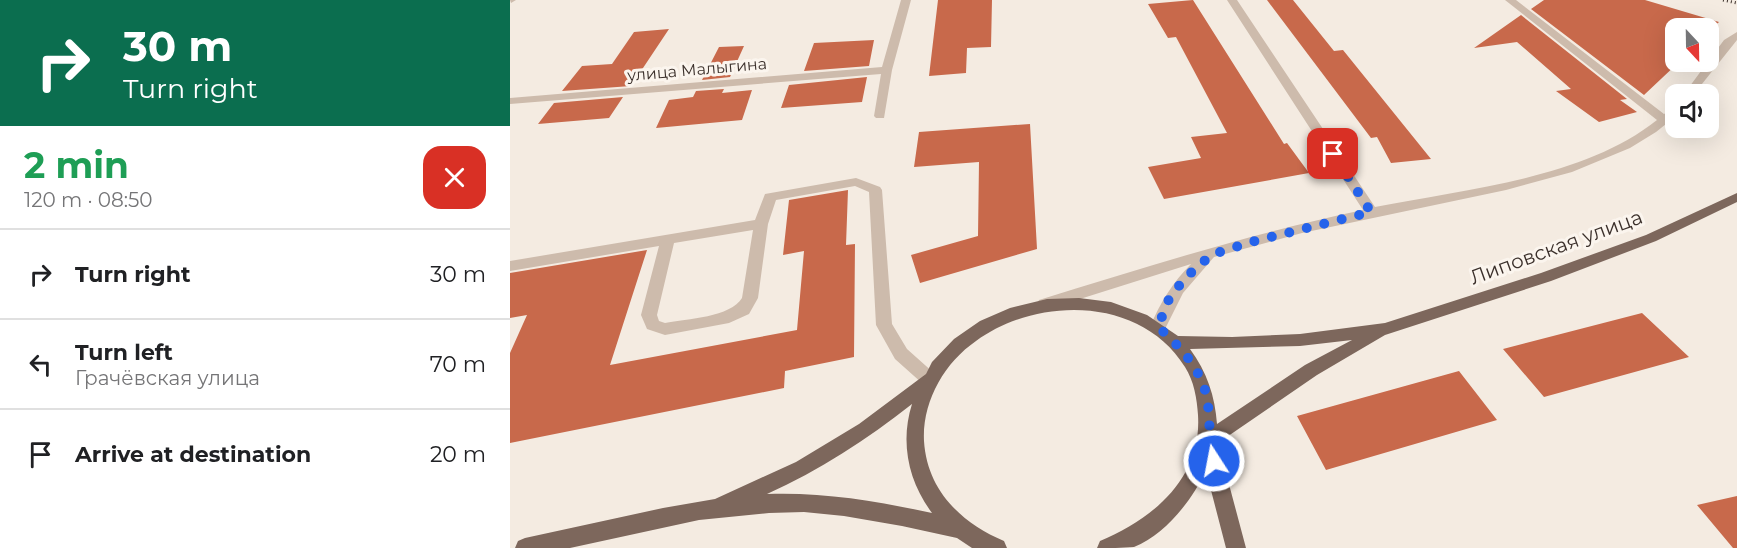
<!DOCTYPE html>
<meta charset="utf-8">
<style>
:root{--surface:#fff;--page:#f6f6f6;--text:#202124;--muted:#757577;--line:#e0e0e0}
body{margin:0;font-family:Montserrat,sans-serif;background:var(--page);color:var(--text);height:100vh;display:flex;flex-direction:column;font-size:22px;white-space:nowrap}
*{box-sizing:border-box;margin:0}
p{font-size:20px;color:var(--muted)}
.icon{flex:none;width:33px;height:33px;fill:none;stroke:currentColor;stroke-width:2;stroke-linecap:round;stroke-linejoin:round}
.map{position:relative;flex:1;overflow:hidden}
.drawer{display:flex;flex-direction:column;background:var(--surface);width:510px}
.drawer>*{flex:none}
.banner{background:#0b6e4f;color:#fff;overflow:hidden}
.needle{width:39px;rotate:158deg}
.tools{position:absolute;left:1155px;top:18px;display:grid;gap:12px}
.tools a{display:grid;place-items:center;width:54px;height:54px;border-radius:12px;background:var(--surface);box-shadow:0 6px 24px #0002;font-size:30px}
.pin{position:absolute;display:grid;place-items:center;width:51px;height:51px;color:#fff;margin:-26px;border-radius:12px;box-shadow:0 3px 9px #0006}
.me{position:absolute;width:66px;margin:-33px;rotate:349deg;stroke-linejoin:round;filter:drop-shadow(0 0 4px #0008)}
.turn{display:flex;align-items:center;gap:21px;height:126px;padding:0 24px;font-size:27px}
.turn .icon{width:78px;height:78px;stroke-width:2.5}
.turn b{display:block;font-size:42px;line-height:51px}
.round{display:grid;place-items:center;flex:none;width:63px;height:63px;border-radius:18px;background:var(--page)}
.head{display:flex;align-items:center;justify-content:space-between;height:102px;padding:0 24px}
h1{font-size:36px;font-weight:700;line-height:45px;color:#1e9e55}
ul{padding:0;list-style:none}
li{display:flex;align-items:center;gap:18px;height:90px;padding:0 24px;border-top:2px solid var(--line)}
li div{flex:1}
li b{display:block;font-size:22px}
li em{font-style:normal}
main{display:flex;flex:1;min-height:0}
.map>svg:first-child{display:block}
</style>
<main>
<section class="drawer">
<div class="banner">
<div class="turn"><svg class="icon" aria-label="right" viewBox="0 0 24 24"><path d="M7 20v-9h11M14 6l5 5-5 5"/></svg><div><b>30 m</b>Turn right</div></div>
</div>
<div class="head"><div><h1>2 min</h1><p>120 m · 08:50</p></div><a class="round" style="background:#d93025;color:#fff"><svg class="icon" aria-label="close" viewBox="0 0 24 24"><path d="M6 6l12 12M18 6L6 18"/></svg></a></div>
<ul>
<li><svg class="icon" aria-label="right" viewBox="0 0 24 24"><path d="M7 20v-9h11M14 6l5 5-5 5"/></svg><div><b>Turn right</b></div><em>30 m</em></li>
<li><svg class="icon" aria-label="left" viewBox="0 0 24 24"><path d="M17 20v-9H6M10 6l-5 5 5 5"/></svg><div><b>Turn left</b><p>Грачёвская улица</p></div><em>70 m</em></li>
<li><svg class="icon" aria-label="arrive" viewBox="0 0 24 24"><path d="M6 21V4h12l-3 4 3 4H6"/></svg><div><b>Arrive at destination</b></div><em>20 m</em></li>
</ul>
</section>
<div class="map">
<svg width="1227" height="548" viewBox="0 0 1227 548">
<rect width="100%" height="100%" fill="#f4ebe1"/>
<path fill="#c8694b" d="M428 0H482L481 47 457 48 456 73 419 76Z
M683 0 774 144 777 143 799 173 654 199 638 167 691 158 681 137 717 133 666 37 658 38 638 4Z
M757 0H783L824 51 833 50 921 159 881 163 867 137 861 138Z
M1034 0H1135L1209 22 1198 32V28H1166V62H1169L1134 95 1021 9Z
M1011 15 1117 99 1110 100 1127 112 1089 122 1046 91 1061 89 1007 42 964 48Z
M159 29 121 86 52 91 72 66 102 64 124 32Z
M364 40 359 66 294 71 304 43Z
M234 46 220 77 192 80 209 47Z
M357 77 352 102 271 108 279 85Z
M214 89 212 93 242 90 232 120 146 128 159 100 183 97 186 91Z
M113 97 99 118 28 124 44 103Z
M520 124 527 249 410 283 401 255 468 236 469 162 404 167 409 132Z
M338 190 336 245 345 244 344 357 275 371 274 388 0 443V353L17 315 0 318V273L137 250 100 365 287 330 294 251 273 255 279 200Z
M1132 313 1179 357 1034 397 993 349Z
M949 371 987 420 816 470 787 416Z
M1227 496V548H1223L1187 505Z"/>
<g fill="none" stroke-linecap="round" stroke-linejoin="round">
<path fill="#cdbbac" fill-rule="evenodd" d="M0 0H6L1 3Z
M391 0H401L382 70 374 118H366L364 116 371 74 0 104V98L372 67Z
M717 0H727L865 207C955 189 1073 179 1147 120L995 0H1006L1154 114 1166 107V116L1146 132 1120 148 1062 172 996 190 792 233 704 257 673 293 654 331 648 333 642 331 640 327C650 303 663 282 681 264L535 310 529 308 527 304 529 300C636 267 743 233 853 210Z
M1227 32V40L1184 94H1174L1214 40Z
M346 178 370 187 372 190 382 324 397 349 425 374 428 379 425 384 419 386 413 384 385 359 366 325 359 192 345 186 266 200 258 224 248 298 239 314 219 323 155 335 137 329 131 315 149 246 0 271V261L245 220 255 194ZM243 230 232 298C221 317 177 319 155 323L149 321 147 315 164 243Z"/>
<path fill="#7d675c" fill-rule="evenodd" d="M1227 193V202L1146 241 1041 281 875 335 807 375 708 443 736 548H716L696 471C682 500 655 535 624 547 614 548 597 548 587 548L590 541C643 519 692 478 688 415 687 399 684 381 675 367 631 296 528 296 466 341 434 363 412 402 414 441 417 490 451 523 494 541L497 548H462L447 538 392 526 334 516 294 512 259 513 189 520 60 548H5L8 541 15 538 153 508 205 499 286 462 349 424 416 374 422 362 444 339 470 321 500 308 537 299 569 298 601 302 637 315 668 336 722 337 790 334 875 323 1031 273 1136 235ZM842 340 795 365 707 424C705 396 697 372 680 349L790 346ZM402 404C390 442 398 481 422 513 367 501 313 492 257 494 310 470 356 440 402 404Z"/>
<path stroke="#3b302b" stroke-width="3" stroke-dasharray="1 3" stroke-linecap="butt" d="M1213 0 1227 3"/>
</g>
<g fill="none" stroke-linecap="round" stroke-linejoin="round">
<path stroke="#2563eb" stroke-width="10" stroke-dasharray="0 18" d="M704 461C699 441 700 425 698 405 695 373 671 347 648 327L658 301 674 279 701 255 741 242 861 212 823 154"/>
</g>
<g text-anchor="middle" stroke-width="6" stroke-linejoin="round" paint-order="stroke">
<g font-size="16" fill="#3b302b" stroke="#fbf5ee">
<text transform="translate(187 69) rotate(-5)" y="6">улица Малыгина</text>
</g>
<g font-size="20" fill="#3b302b" stroke="#fbf5ee">
<text transform="translate(1046 247) rotate(-20)" y="7">Липовская улица</text>
</g>
</g>
</svg>
<div class="tools">
<a><svg class="needle" viewBox="-14 -14 28 28"><path d="M0-13l5 13h-10z" fill="#e53935"/><path d="M0 13l5-13h-10z" fill="#757577"/></svg></a>
<a><svg class="icon" aria-label="sound" viewBox="0 0 24 24"><path d="M4 9h4l5-4v14l-5-4H4zM17 9q2 3 0 6"/></svg></a>
</div>
<div class="pin" style="left:823px;top:154px;background:#d93025"><svg class="icon" aria-label="arrive" viewBox="0 0 24 24"><path d="M6 21V4h12l-3 4 3 4H6"/></svg></div>
<svg class="me" style="left:704px;top:461px" viewBox="-20 -20 40 40"><circle r="17" fill="#2563eb" stroke="#fff" stroke-width="3"/><path d="M0-11L8 9 0 5-8 9z" fill="#fff"/></svg>
</div>
</main>
